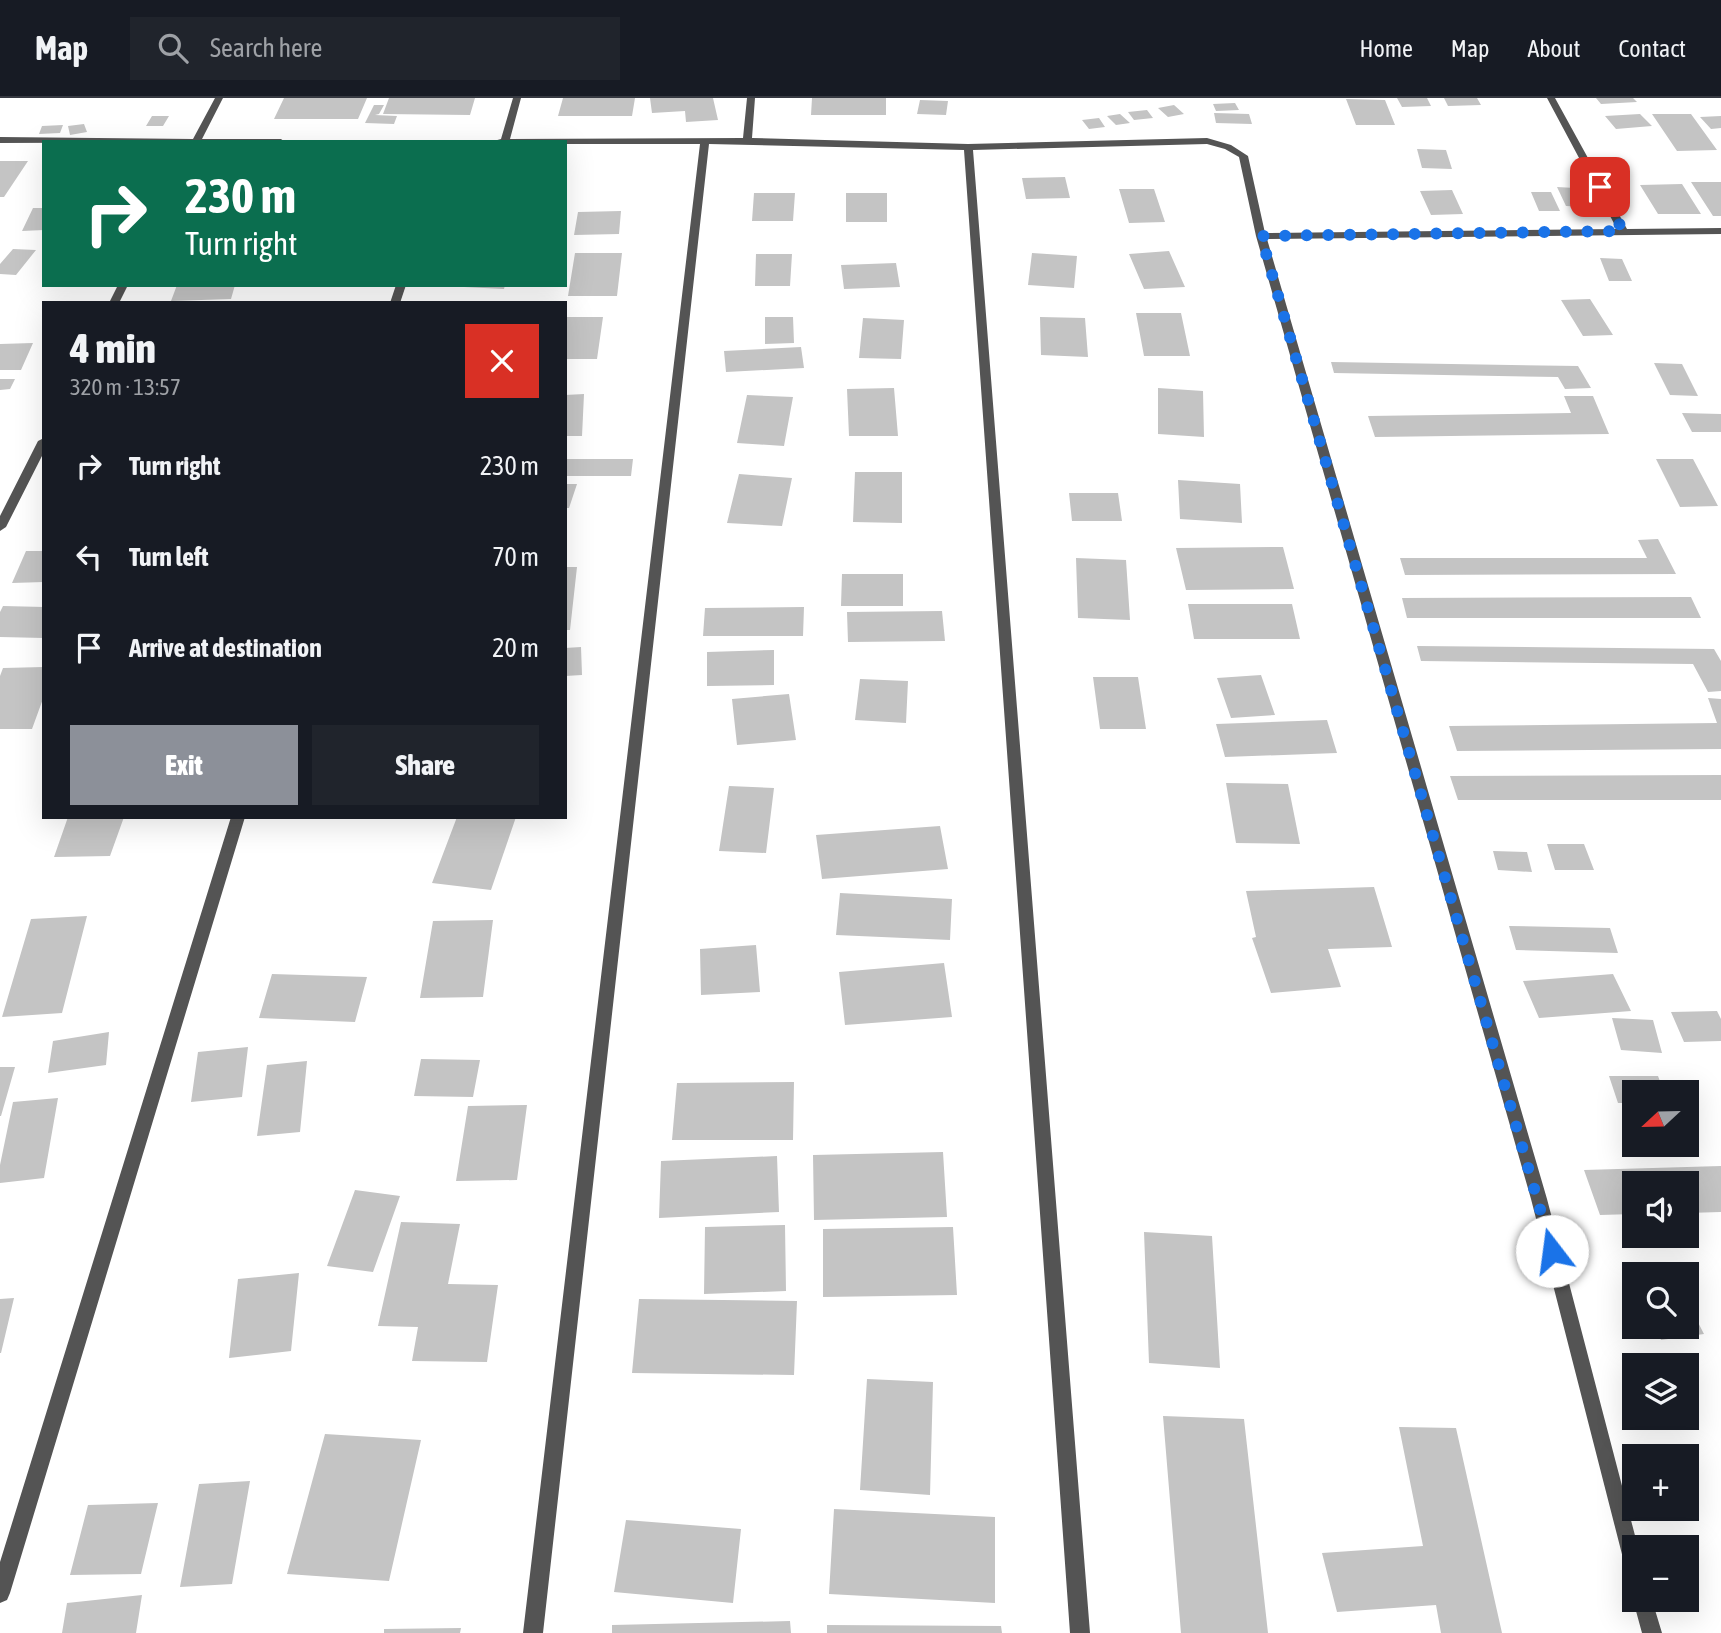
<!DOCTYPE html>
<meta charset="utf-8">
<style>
:root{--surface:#171b24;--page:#20242c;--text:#f1f3f6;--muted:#9ea1a6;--line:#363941;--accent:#8c9099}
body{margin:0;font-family:"Asap Condensed",sans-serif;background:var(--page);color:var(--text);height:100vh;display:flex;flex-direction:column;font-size:26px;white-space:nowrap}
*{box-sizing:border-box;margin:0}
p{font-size:23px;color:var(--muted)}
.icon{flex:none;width:38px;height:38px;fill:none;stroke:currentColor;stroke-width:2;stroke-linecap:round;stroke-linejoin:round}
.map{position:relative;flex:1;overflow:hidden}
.sheet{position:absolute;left:42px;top:203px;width:525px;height:518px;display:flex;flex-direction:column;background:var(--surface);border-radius:0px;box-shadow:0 7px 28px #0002}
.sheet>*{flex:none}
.banner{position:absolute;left:42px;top:42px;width:525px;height:147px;border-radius:0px;box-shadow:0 7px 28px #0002;background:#0b6e4f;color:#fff;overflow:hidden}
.needle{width:46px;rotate:248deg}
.fabs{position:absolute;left:1622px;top:982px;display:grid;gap:14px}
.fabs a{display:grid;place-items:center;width:77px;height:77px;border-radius:0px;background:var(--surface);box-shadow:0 7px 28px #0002;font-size:35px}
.pin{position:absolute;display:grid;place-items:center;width:60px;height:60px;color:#fff;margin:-30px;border-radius:14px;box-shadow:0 4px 10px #0006}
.me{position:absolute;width:77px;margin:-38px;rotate:345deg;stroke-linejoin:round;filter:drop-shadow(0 0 5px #0008)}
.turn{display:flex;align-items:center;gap:24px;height:147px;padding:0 28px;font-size:32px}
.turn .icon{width:91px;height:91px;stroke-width:2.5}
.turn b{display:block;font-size:49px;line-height:60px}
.round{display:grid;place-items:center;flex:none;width:74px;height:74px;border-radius:0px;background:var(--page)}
.headline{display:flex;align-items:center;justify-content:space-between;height:119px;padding:0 28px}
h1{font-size:42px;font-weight:800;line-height:52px}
.cta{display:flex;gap:14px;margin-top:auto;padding:14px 28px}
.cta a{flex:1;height:80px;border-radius:0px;background:var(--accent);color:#fff;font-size:28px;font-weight:800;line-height:80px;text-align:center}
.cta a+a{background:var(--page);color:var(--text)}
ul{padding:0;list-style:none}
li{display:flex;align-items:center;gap:21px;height:91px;padding:0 28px}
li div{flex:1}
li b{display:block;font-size:26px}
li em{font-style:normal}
header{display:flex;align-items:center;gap:42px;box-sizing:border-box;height:98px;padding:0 35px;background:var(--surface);border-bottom:2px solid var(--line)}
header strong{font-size:33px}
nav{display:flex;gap:38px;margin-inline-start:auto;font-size:24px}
.search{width:490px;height:63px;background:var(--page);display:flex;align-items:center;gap:18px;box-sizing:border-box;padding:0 24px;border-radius:0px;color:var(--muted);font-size:26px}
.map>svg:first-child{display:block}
</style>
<header>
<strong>Map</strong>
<div class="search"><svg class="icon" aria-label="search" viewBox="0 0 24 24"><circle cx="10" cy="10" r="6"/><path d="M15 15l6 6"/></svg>Search here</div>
<nav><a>Home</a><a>Map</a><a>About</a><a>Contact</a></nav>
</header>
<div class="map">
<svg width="1721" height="1535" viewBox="0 0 1721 1535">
<rect width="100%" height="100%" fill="#fff"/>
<path fill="#c4c4c4" d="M284 0H367L358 21H274Z
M389 0H475L470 17 383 16Z
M563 0H635L632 18H558Z
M650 0H713L718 22 686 24 685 13 652 15Z
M812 0H886V17H811Z
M1397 0H1427L1431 8 1402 9Z
M1444 0H1477L1481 7 1448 8Z
M1596 0H1633L1637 4 1601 6Z
M1346 1 1385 2 1395 27H1356Z
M920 2 948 3 946 17 917 16Z
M1235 5 1239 12 1216 13 1213 6Z
M374 7H384L379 16 375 17 397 18 394 26 365 25Z
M1174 7 1184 16 1168 19 1158 10Z
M1147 12 1153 20 1134 22 1128 14Z
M1214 15 1249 16 1252 26 1216 25Z
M1120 16 1130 25 1116 27 1107 18Z
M1640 16 1652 28 1616 31 1605 18Z
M1652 16H1691L1717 52 1677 53Z
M152 18H169L163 28H146Z
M1721 18V30L1711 31 1700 19Z
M1099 20 1105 29 1089 31 1082 22Z
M84 26 87 34 70 37 68 28Z
M63 27 60 35 39 36 42 28Z
M1417 51 1446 52 1452 71 1422 70Z
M0 63H28L4 99H0Z
M1065 79 1070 100 1026 101 1022 80Z
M1691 84H1721V118H1713Z
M1682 86 1701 116H1658L1640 87Z
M1557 89 1575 90 1584 109 1566 108Z
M1119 91H1154L1165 124 1129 125Z
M1452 92 1463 116 1431 117 1420 93Z
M1531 94H1551L1560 113H1539Z
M754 95H795L793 123H752Z
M846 95H887V124H846Z
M33 110H44V132L22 133Z
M621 113 619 136 574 137 578 114Z
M13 151 36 152 16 177 0 176V166Z
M1169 153 1185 189 1144 191 1129 156Z
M575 155H622L617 198H568Z
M1032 155 1077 158 1074 190 1028 187Z
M756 156H792L790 188H755Z
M1600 160 1622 161 1632 183H1609Z
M896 165 900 189 844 191 841 167Z
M177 187H235L231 201 171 203Z
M464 187H505L504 191 464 189Z
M1590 201 1613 237 1583 238 1561 202Z
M1136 215H1181L1190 258H1144Z
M565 219H603L597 261H565Z
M765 219H793L794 245 765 246Z
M1040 219 1085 220 1088 259 1041 257Z
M863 220 904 222 901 261 859 260Z
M33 245 21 272H0V246Z
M801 249 804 270 726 274 724 253Z
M1331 264 1578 268 1591 290 1565 291 1558 279 1334 275Z
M1654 265 1682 266 1698 298 1670 297Z
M0 281H15L10 291 0 292Z
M894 290 898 338H849L847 291Z
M1158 290 1203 293 1204 339 1158 336Z
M584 296 582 338H565V297Z
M747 297 793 299 784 348 737 345Z
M1564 298H1593L1609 336 1375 339 1368 318 1571 315Z
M1682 315 1721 316V334H1692Z
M565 361H633L631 378H565Z
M1656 361H1693L1718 408 1680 409Z
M855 374H902V425L853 424Z
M739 376 792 380 782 428 727 425Z
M1178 382 1240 386 1242 425 1180 421Z
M565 386H577L569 410H565Z
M1069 395H1118L1122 423H1072Z
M1658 441 1676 476 1405 477 1400 460H1647L1638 442Z
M1283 449 1294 491 1186 492 1176 450Z
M26 453H44V484L12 485Z
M1076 460 1126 462 1130 522 1078 520Z
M565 469H577L570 532H565Z
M842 476H903V508H841Z
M1691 499 1701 520H1407L1402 500Z
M1188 506H1292L1300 541H1194Z
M3 508 44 509V540L0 539V514Z
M804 509 803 538H703L705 510Z
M942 513 945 543 848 544 847 514Z
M1417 548 1714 551 1721 563V593L1708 594 1693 566 1421 563Z
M581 549 582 577 565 578V550Z
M774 552V587L707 588V554Z
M44 569V598L32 631H0V578L3 570Z
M1261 577 1275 617 1231 620 1217 580Z
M1093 579H1138L1146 631H1100Z
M860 581 908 583 906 625 855 622Z
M789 596 796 642 737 647 732 601Z
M1708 600 1721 601V651L1457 653 1449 628 1717 625Z
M1327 622 1337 655 1225 659 1216 626Z
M1721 677V702H1458L1450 678Z
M1226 685 1288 686 1300 746 1236 745Z
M729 688 774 690 766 755 719 753Z
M68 719H124L110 758 54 759Z
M457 719H516L491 792 432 785Z
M940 728 948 771 822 781 816 737Z
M1547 746H1584L1594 772H1555Z
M1493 753 1527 754 1532 774 1498 772Z
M1374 789 1392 849 1328 851 1341 889 1271 895 1252 840 1256 839 1246 793Z
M840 795 952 801 950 842 836 837Z
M87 818 62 915 2 919 31 821Z
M493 822 483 899 420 900 433 823Z
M1509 828 1610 830 1618 855 1516 852Z
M756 847 760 894 701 897 700 851Z
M944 865 952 919 845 927 839 874Z
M272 876 367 879 355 924 259 920Z
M1613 876 1631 913 1539 920 1523 883Z
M1717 913 1721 921V943L1684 944 1671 914Z
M1612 920 1653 922 1662 955 1621 952Z
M109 934 106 967 48 975 53 943Z
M248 949 242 999 191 1004 198 954Z
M421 961 480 962 473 999 414 998Z
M307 963 300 1034 257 1038 267 967Z
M0 969H15L1 1018H0Z
M1609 978H1658L1664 994H1634V1005H1618Z
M794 984 793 1042H672L677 985Z
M58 1000 44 1080 0 1085V1067L13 1004Z
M527 1007 517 1082 456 1083 468 1008Z
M943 1054 947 1119 814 1122 813 1057Z
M777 1058 779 1114 659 1120 661 1063Z
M1721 1068V1114L1687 1115V1085H1634V1116L1600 1117 1584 1072Z
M355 1092 400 1098 373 1174 327 1168Z
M401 1124 460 1126 448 1186 498 1187 487 1264 412 1263 418 1229 378 1228Z
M785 1127 786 1193 704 1196 705 1129Z
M953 1129 957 1197 823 1199V1131Z
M1144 1134 1212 1138 1220 1270 1149 1265Z
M299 1175 291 1253 229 1260 238 1181Z
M14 1200 1 1255H0V1201Z
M639 1201 797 1203 794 1277 632 1275Z
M1687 1203 1704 1236 1661 1242 1655 1228H1687Z
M867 1281 933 1284 930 1397 860 1392Z
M1163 1318 1244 1321 1268 1535H1181Z
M1399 1329 1456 1330 1502 1535H1441L1436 1507 1337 1514 1322 1455 1423 1448Z
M325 1336 421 1342 389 1483 287 1476Z
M250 1383 232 1486 180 1489 199 1386Z
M158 1405 141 1476 70 1477 88 1407Z
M834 1411 995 1419V1505L829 1496Z
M626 1422 741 1431 733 1505 614 1494Z
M142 1497 136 1535H62L67 1505Z
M790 1523 791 1535H612V1527Z
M827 1527 1001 1528 1002 1535H827Z
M461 1530 460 1535H384V1531Z"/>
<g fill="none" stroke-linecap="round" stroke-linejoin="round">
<path fill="#545454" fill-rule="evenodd" d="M215 0H223L202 41H281L285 44 0 45V39L193 41Z
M513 0H521L510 41 743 40 747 0H755L752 40 968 46 1207 40 1231 47 1248 58 1265 135 1617 131 1547 0H1555L1627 131 1721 130V136L1267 141 1547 1101 1638 1449H1634V1477L1627 1475 1625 1468 1531 1101 1256 138 1239 59 1225 51 1207 46 973 52 1090 1535H1070L964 52 709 46 543 1535H523L700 46H565V44H490L501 41Z
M118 187H128L119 205H109Z
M396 187H406L400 205H390Z
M44 340V354L6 429 0 433V418L38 343Z
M231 719H245L10 1495 7 1502 0 1505V1464Z
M1634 1500V1502H1652L1662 1535H1642L1633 1502Z"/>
</g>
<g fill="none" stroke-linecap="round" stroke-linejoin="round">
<path stroke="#1a73e8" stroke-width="12" stroke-dasharray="0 21.6" d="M1552 1153 1261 138 1623 133 1600 89"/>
</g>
</svg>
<div class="fabs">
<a><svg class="needle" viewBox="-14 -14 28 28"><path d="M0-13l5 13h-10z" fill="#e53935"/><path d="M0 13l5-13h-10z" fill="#9ea1a6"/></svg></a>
<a><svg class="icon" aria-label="sound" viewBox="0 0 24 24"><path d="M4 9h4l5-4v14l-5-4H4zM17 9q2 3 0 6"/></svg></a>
<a><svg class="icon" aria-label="search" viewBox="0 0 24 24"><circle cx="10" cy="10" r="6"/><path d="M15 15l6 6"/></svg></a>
<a><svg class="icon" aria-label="layers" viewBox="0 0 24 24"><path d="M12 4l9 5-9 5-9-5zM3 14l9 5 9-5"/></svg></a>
<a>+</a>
<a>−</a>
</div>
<div class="pin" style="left:1600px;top:89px;background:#d93025"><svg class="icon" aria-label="arrive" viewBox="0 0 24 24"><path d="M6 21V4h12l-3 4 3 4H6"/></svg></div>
<svg class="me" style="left:1552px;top:1153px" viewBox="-20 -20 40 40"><circle r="19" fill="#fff"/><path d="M0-13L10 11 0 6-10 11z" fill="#1a73e8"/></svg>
<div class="banner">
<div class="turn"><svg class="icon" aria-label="right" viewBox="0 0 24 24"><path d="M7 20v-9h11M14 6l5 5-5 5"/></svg><div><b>230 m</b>Turn right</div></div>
</div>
<section class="sheet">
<div class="headline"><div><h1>4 min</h1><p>320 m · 13:57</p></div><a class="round" style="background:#d93025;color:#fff"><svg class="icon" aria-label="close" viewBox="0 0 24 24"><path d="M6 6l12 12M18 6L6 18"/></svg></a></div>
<ul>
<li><svg class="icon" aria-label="right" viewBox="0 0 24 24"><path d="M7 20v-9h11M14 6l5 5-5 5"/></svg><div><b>Turn right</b></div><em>230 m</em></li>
<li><svg class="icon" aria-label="left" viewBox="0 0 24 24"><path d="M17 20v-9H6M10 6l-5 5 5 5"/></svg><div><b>Turn left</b></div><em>70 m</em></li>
<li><svg class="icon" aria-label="arrive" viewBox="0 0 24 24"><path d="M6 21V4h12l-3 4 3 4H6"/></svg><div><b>Arrive at destination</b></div><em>20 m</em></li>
</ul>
<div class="cta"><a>Exit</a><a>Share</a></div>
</section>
</div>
